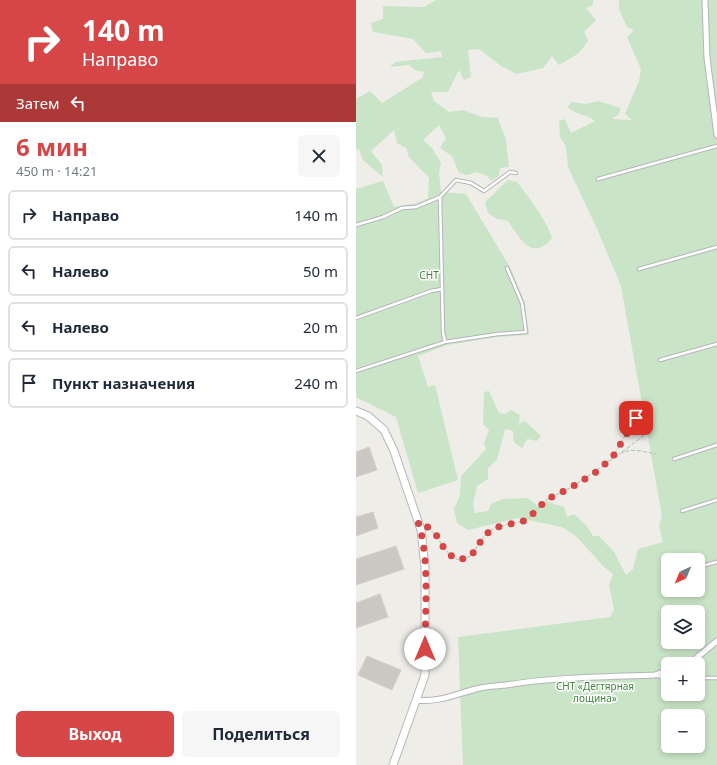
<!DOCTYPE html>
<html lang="ru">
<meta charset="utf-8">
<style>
:root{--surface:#fff;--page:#f6f6f7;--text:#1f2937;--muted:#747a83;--line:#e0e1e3;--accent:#d74646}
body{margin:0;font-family:"Noto Sans",sans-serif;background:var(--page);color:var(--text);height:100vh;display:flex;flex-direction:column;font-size:15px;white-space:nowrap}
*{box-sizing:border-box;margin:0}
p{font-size:13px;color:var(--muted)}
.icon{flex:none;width:22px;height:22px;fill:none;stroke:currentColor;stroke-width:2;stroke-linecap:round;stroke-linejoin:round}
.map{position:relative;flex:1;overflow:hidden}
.sheet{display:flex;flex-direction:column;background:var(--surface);width:356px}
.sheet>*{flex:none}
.guide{background:#d74646;color:#fff;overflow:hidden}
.needle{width:26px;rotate:224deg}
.controls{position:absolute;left:305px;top:553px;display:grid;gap:8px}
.controls a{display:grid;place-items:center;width:44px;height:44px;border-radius:6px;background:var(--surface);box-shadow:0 2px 6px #0003;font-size:20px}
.pin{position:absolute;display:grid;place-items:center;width:34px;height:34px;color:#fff;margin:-17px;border-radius:8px;box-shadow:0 2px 6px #0006}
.me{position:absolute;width:44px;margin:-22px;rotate:0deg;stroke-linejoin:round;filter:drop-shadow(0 0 3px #0008)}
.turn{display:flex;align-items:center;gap:14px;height:84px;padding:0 16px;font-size:18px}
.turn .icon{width:52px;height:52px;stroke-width:2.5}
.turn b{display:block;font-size:28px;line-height:34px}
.then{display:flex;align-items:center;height:38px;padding:0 16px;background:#0003;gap:8px;font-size:15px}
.round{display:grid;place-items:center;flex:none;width:42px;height:42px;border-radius:6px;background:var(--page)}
.summary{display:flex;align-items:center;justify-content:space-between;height:68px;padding:0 16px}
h1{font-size:24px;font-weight:700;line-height:30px;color:var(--accent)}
.cta{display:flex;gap:8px;margin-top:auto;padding:8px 16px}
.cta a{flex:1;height:46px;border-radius:6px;background:var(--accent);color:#fff;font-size:16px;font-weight:700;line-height:46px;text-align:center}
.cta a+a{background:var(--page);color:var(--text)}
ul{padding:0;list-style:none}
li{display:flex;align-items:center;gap:12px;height:50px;margin:0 8px 6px;padding:0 8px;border:2px solid var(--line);border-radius:6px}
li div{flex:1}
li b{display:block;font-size:15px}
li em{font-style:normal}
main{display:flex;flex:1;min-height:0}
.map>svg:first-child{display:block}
</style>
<main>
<section class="sheet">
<div class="guide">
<div class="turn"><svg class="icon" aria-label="right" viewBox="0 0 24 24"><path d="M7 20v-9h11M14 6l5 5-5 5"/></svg><div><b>140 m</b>Направо</div></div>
<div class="then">Затем<svg class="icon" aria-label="left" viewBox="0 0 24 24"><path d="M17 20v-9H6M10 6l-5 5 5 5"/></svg></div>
</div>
<div class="summary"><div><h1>6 мин</h1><p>450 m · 14:21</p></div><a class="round"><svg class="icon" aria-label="close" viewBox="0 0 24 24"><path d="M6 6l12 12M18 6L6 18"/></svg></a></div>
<ul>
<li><svg class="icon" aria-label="right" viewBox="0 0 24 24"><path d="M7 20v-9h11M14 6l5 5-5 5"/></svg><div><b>Направо</b></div><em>140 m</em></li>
<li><svg class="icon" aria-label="left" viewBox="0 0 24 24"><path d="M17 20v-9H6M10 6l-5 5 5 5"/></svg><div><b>Налево</b></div><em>50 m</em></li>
<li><svg class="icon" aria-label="left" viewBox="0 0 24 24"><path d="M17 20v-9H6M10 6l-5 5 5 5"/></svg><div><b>Налево</b></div><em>20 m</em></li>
<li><svg class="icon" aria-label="arrive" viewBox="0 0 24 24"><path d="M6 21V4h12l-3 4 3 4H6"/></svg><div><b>Пункт назначения</b></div><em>240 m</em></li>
</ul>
<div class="cta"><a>Выход</a><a>Поделиться</a></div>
</section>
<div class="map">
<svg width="361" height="765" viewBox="0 0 361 765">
<rect width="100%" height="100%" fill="#efede8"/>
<path fill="#cae4c7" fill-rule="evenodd" d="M80 0H237V5L230 8 240 20 228 32 232 41 223 53 203 65 196 56 187 68 161 74 145 66 123 49 112 50 115 77 108 80 103 70 92 92H75L78 101 93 112 107 110 126 117 142 118 150 140 153 167 144 168 143 176 135 181 131 176 121 172 111 175 103 173 96 156 84 148 90 138 83 125 67 140 76 148 85 163 83 173 85 192 110 194 155 269 169 303 173 335 141 337 91 345 62 356 72 387 79 385 102 480 62 493 40 417 0 397V189L27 181 38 207 61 203 72 198 73 178 53 157 50 148 41 143 38 130 15 151 26 165 27 177 7 160 3 149 0 150V99L14 91 26 103 66 78 68 72 59 70 53 65 34 67 39 62 86 57 85 51 70 53 57 39 17 32 15 23 27 19V6L68 7Z
M263 0H361V765H107L102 637 254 617 258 609 253 586 257 574 248 567 221 537 206 527 162 518 112 530 101 523 98 509 104 495 105 476 130 449 128 443 133 430 127 424 128 392 133 391 143 413 148 414 155 410 164 415 163 424 169 421 185 436 181 441 171 439 166 448 158 442 157 431 149 429 141 460 132 468V479L121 486 117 504 119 513 132 511 136 503 148 499 172 498 183 507 189 501 208 507 211 517 218 514 230 525 237 536H243L258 552 270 575 277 569 282 549 307 542 303 526 306 516 265 286 242 231 212 167 210 147 204 137 203 121 209 119 215 133 239 121C231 114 220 115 211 107L216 102 230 104 242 101 265 108 262 115 256 119 276 120 269 114 283 81 285 69 271 37 278 30 271 27 263 9ZM312 560H342V590H312ZM312 612H342V642H312ZM312 664H342V694H312ZM312 716H342V746H312Z
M152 180 161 182C172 196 192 222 196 238 176 263 163 237 152 221L141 219 132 213 129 202Z"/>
<path fill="#cbc8c4" stroke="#d4cfc7" d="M13 447 21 470 0 477V452Z
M17 512 22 528 0 536V517Z
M40 546 48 569 0 585V559Z
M24 594 32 617 0 628V603Z
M11 656 45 670 36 690 2 675Z"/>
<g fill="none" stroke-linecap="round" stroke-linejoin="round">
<defs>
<path id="lane" d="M242 179 361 146
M84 197 100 180 115 183 128 191 154 172 160 173
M0 225 27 217 46 208 60 207 84 197 87 332 89 342
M283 269 361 247
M0 318 75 291 86 289
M304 360 361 344
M0 371 89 342 142 334 170 332 166 303 151 268
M318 459 361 445
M326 511 361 500
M342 567 361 562
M301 676 312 678
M342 678H361"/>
<path id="street" d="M349 0 351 58 361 135
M333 664 361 641
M60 700C81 703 100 694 120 689 129 686 140 686 150 685 199 677 250 677 299 675L312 670"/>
<path id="secondary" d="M0 411 12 416 28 430 38 451 65 530 69 567V675L37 765"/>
</defs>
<use href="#lane" stroke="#b3b5b8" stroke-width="4.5"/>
<use href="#street" stroke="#b3b5b8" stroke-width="7"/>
<use href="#secondary" stroke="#b4b7ba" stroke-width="9"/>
<path stroke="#a1c4a8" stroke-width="1" stroke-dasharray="4 2" stroke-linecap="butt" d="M266 452 286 437 289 432
M254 461C271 446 279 450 300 454
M71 528C86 536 83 551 103 560L115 556 129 535 138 528 171 520 190 500 216 487 251 463 258 455 285 408"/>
<use href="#lane" stroke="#fff" stroke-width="2.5"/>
<use href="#street" stroke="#fff" stroke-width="5"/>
<use href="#secondary" stroke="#fff" stroke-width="7"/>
</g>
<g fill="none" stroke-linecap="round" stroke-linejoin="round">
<path stroke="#d74646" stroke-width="7" stroke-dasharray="0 12.6" d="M69 649C69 612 74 557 62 522 67 525 75 528 78 532 88 545 86 552 103 560L115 556 129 535 138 528 171 520 190 500 216 487 243 470 258 455 280 418"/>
</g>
<g text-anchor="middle" stroke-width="3" stroke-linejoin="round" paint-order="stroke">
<g font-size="10" fill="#428440" stroke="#fff">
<text x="73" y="279">СНТ</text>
<text x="239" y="690">СНТ «Дегтярная<tspan x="239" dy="12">лощина»</tspan></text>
</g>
</g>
</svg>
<div class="controls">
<a><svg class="needle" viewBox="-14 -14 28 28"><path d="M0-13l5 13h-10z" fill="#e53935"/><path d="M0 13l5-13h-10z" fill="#747a83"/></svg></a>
<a><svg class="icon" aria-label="layers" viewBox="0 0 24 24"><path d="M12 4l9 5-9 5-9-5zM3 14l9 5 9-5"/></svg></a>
<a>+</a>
<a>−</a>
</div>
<div class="pin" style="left:280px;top:418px;background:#d93025"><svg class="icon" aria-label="arrive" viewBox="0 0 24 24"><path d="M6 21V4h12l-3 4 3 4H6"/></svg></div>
<svg class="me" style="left:69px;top:649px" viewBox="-20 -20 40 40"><circle r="19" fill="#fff"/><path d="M0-13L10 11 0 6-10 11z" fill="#d74646"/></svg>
</div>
</main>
